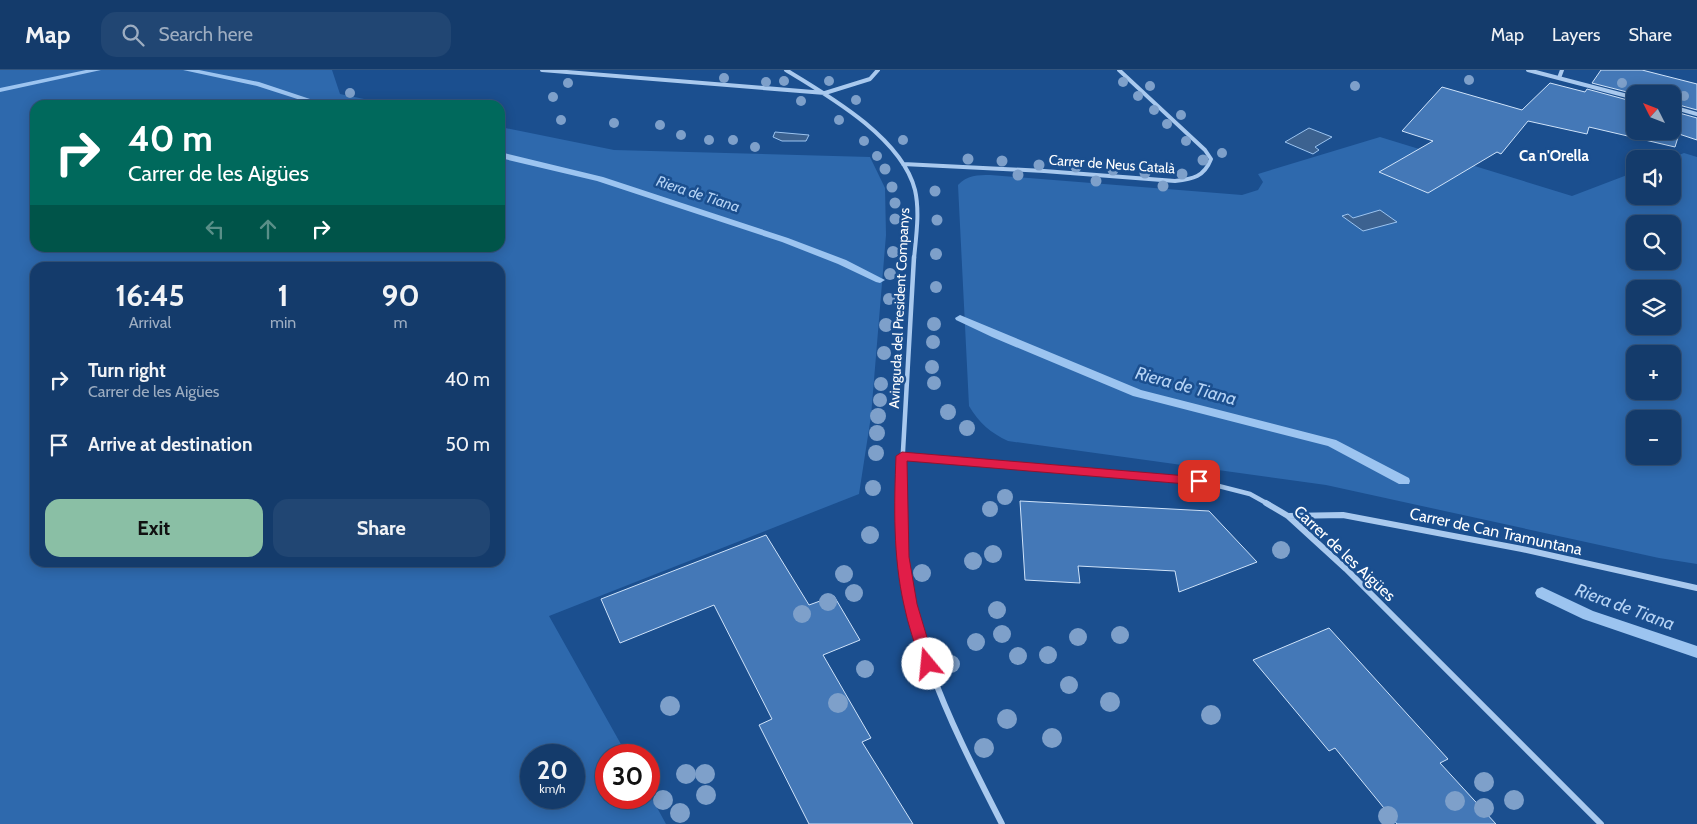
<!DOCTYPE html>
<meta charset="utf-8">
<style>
:root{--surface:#143b6b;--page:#214673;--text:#f1f3f6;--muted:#9dadc1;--line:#33557e;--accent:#8abfa5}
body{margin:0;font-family:Cabin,sans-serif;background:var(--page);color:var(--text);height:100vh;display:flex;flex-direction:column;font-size:19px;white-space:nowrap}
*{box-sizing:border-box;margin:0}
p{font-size:16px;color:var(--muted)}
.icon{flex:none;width:28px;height:28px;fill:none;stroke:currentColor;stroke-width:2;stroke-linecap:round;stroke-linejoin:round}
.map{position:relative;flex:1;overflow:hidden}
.drawer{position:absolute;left:30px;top:192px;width:475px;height:305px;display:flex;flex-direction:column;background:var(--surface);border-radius:15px;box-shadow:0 2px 12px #0003,0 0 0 1px var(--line)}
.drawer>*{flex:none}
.banner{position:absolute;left:30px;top:30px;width:475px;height:152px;border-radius:15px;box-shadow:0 2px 12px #0003,0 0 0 1px var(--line);background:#00695c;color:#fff;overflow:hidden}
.needle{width:32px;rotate:312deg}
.controls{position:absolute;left:1626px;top:15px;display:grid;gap:10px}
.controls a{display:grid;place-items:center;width:55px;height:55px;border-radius:10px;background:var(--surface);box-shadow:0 2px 12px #0003,0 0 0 1px var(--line);font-size:25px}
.speed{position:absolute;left:520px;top:674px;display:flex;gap:10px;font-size:25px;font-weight:700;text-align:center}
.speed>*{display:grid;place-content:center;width:65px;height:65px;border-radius:50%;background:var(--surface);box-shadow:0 2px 12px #0003,0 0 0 1px var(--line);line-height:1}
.speed small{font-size:12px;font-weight:400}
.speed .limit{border:8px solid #d22;background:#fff;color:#111}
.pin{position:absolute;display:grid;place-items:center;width:42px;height:42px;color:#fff;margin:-21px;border-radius:10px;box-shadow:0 2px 8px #0006}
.me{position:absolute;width:55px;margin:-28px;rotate:343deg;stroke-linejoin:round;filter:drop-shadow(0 0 4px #0008)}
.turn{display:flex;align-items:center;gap:18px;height:105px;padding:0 15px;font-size:22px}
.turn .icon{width:65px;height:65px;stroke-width:2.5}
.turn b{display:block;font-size:35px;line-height:42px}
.lanes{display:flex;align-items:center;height:48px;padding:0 15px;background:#0003;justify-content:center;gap:25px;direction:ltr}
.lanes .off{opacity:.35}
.eta{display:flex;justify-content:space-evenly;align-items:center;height:85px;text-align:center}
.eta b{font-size:30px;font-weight:800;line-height:35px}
.cta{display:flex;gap:10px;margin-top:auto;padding:10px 15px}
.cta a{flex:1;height:58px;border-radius:15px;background:var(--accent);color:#111;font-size:20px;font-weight:800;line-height:58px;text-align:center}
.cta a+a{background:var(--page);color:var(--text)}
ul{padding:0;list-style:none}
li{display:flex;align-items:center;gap:15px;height:65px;padding:0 15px}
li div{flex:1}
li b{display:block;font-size:19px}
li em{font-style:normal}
header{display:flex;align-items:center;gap:30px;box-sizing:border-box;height:70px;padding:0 25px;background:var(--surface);border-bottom:1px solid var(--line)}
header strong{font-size:24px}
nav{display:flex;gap:28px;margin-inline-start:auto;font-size:18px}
.search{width:350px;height:45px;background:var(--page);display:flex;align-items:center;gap:12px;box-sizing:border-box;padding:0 18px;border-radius:15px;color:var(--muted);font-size:19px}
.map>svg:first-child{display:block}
</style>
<header>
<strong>Map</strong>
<div class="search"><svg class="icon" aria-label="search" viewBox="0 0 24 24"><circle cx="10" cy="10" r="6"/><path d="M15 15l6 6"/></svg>Search here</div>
<nav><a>Map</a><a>Layers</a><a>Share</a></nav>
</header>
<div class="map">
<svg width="1697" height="754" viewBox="0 0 1697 754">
<rect width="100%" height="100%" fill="#1b4f8f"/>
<path fill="#2e69ad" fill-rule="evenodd" d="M0 0H332L340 24 393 35H35V178H500V57L614 80 870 87 885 118 886 165 871 346 859 424 549 546 627 685H606V728H649V723L666 754H0ZM35 198H500V492H35ZM531 685H574V728H531Z
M1380 67 1572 126 1635 102V126H1672V89H1669L1684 83 1697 87V494L1659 488 1326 415 1008 371C991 363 979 353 969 336L958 115C967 105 978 105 990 105L1242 125 1258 120 1263 112 1258 104ZM1635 154H1672V191H1635ZM1635 219H1672V256H1635ZM1635 284H1672V321H1635ZM1635 349H1672V386H1635Z"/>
<path fill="#3c6290" stroke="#9cc4f0" d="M1309 58 1332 67 1315 77 1319 80 1313 84 1285 72Z
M775 62 809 65 806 71H782L773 67Z
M1380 140 1397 152 1363 161 1342 146 1348 144 1353 148Z"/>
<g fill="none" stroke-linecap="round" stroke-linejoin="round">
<path fill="#9cc4f0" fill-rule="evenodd" d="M86 0H101L0 22V18Z
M183 0H199L259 12 328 35H316L257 16Z
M500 82 603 107 788 168 846 190 885 210 880 213 876 212 838 194 782 172 597 111 500 88Z
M960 245 1141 320 1336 370 1409 408 1410 411 1409 414H1399L1328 376 1133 326 992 267 956 250 955 248Z
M1542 517 1593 541 1697 576V588L1583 549 1537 527 1535 523 1537 519Z"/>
</g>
<path fill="#4478b7" stroke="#cfe3fa" d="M1601 0H1642L1697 14V40L1672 33V24H1635L1592 13Z
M1550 13 1585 22 1587 19 1635 32V61H1672V41L1697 48V70L1679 64 1675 77 1589 57 1587 64 1528 51 1501 84 1497 82 1428 123 1379 102 1433 71 1402 61 1442 17 1522 40Z
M1020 431 1209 441 1257 492 1179 522 1175 501 1078 496 1080 513 1025 510Z
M766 465 809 535 834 526 860 570 823 585 871 668 862 672 913 754H809L759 655 772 649 714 535 620 573 601 529Z
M1329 558 1448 689 1440 693 1496 754H1397L1335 678 1329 681 1253 590Z"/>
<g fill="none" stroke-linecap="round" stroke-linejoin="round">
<path stroke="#a9c9ee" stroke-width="4" d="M542 0 825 23 870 9 878 0
M786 0C829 26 902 68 915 120 920 142 916 167 914 189
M1528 0 1635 28
M1559 8 1562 0
M1672 37 1697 44
M903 94 1044 101 1175 111C1193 109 1204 107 1211 89L1205 80 1119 0"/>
<path stroke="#a9c9ee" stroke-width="4.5" d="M901 386 1199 411 1250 424 1268 434
M900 434 914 187"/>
<path stroke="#a9c9ee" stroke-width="6" d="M900 433C900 555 948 648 1002 754
M1266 433 1288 446 1346 499 1601 754
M1288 446 1343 445 1522 479 1697 518"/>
</g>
<g fill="#7ea0ca">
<circle cx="724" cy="8" r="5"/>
<circle cx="1469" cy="10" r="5"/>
<circle cx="784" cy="11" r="5"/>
<circle cx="829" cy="11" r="5"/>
<circle cx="766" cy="12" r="5"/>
<circle cx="1123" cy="12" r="5"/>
<circle cx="568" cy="13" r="5"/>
<circle cx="1622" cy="13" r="5"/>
<circle cx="1150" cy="16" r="5"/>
<circle cx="1355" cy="16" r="5"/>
<circle cx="350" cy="23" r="5"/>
<circle cx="1138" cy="26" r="5"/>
<circle cx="1684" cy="26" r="5"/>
<circle cx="553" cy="27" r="5"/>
<circle cx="856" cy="30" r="5"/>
<circle cx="801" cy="31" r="5"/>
<circle cx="1154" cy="40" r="5"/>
<circle cx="1181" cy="45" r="5"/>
<circle cx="561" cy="50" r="5"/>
<circle cx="839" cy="50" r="5"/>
<circle cx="614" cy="53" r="5"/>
<circle cx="1167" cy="54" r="5"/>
<circle cx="660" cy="55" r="5"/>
<circle cx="681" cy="65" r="5"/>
<circle cx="709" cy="70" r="5"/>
<circle cx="733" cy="70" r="5"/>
<circle cx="903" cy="70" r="5"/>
<circle cx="864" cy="71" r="5"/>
<circle cx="1186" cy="71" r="5"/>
<circle cx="755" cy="77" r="5"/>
<circle cx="1222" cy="83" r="5"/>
<circle cx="877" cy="86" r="5"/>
<circle cx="968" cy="89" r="5.5"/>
<circle cx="1203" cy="90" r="5.5"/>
<circle cx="1002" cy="91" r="5.5"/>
<circle cx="1039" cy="95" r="5.5"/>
<circle cx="1076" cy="97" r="5.5"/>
<circle cx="885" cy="99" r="5.5"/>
<circle cx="1113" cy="100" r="5.5"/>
<circle cx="1145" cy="103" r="5.5"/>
<circle cx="1182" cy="104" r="5.5"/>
<circle cx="1018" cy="105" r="5.5"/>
<circle cx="1096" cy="111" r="5.5"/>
<circle cx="1163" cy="116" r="5.5"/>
<circle cx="892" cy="117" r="5.5"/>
<circle cx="935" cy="121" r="5.5"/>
<circle cx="895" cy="133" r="5.5"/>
<circle cx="895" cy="149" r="5.5"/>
<circle cx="937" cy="150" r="5.5"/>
<circle cx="893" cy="182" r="6"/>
<circle cx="936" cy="184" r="6"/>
<circle cx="890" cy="204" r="6"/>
<circle cx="936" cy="217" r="6"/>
<circle cx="889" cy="229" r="6"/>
<circle cx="934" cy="254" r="7"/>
<circle cx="886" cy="255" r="7"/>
<circle cx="933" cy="272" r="7"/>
<circle cx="884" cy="283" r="7"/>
<circle cx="932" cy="297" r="7"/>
<circle cx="934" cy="313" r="7"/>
<circle cx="881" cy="314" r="7"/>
<circle cx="880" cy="330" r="7"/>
<circle cx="948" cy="342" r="8"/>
<circle cx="878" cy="346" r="8"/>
<circle cx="967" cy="358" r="8"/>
<circle cx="877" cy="363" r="8"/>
<circle cx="876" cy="383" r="8"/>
<circle cx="873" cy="418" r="8"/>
<circle cx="1005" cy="427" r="8"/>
<circle cx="990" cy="439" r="8"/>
<circle cx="870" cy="465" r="9"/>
<circle cx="1281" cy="480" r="9"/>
<circle cx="993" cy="484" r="9"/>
<circle cx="973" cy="491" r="9"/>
<circle cx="922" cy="503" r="9"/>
<circle cx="844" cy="504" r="9"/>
<circle cx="854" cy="523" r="9"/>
<circle cx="828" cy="532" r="9"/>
<circle cx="997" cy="540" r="9"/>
<circle cx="802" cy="544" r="9"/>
<circle cx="1002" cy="564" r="9"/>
<circle cx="1120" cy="565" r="9"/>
<circle cx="1078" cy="567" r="9"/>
<circle cx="976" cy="572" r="9"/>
<circle cx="1048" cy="585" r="9"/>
<circle cx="1018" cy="586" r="9"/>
<circle cx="951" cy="594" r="9"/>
<circle cx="865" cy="599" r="9"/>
<circle cx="1069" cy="615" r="9"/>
<circle cx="1110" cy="632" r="10"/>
<circle cx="838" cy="633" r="10"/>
<circle cx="670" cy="636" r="10"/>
<circle cx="1211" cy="645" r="10"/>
<circle cx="1007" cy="649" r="10"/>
<circle cx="1052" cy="668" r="10"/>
<circle cx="984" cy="678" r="10"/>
<circle cx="686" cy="704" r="10"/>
<circle cx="705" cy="704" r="10"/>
<circle cx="1484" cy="712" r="10"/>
<circle cx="706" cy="725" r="10"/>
<circle cx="663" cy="730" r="10"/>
<circle cx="1514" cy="730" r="10"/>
<circle cx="1455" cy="731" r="10"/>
<circle cx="1484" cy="738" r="10"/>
<circle cx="680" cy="743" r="10"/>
<circle cx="1388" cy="746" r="10"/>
</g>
<path fill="#e11d48" stroke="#92132f" d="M902 382 1199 407 1205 411 1199 415 907 391 909 487 917 534 935 594 933 598 928 600 923 598 921 594C915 574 908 555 904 535 893 487 894 435 896 386Z"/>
<g text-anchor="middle" stroke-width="5" stroke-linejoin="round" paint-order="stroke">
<g font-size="14" fill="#fff" stroke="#1b4f8f">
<text transform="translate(1112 94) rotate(4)" y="5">Carrer de Neus Català</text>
<text transform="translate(899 238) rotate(-87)" y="5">Avinguda del President Companys</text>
</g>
<g font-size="15" font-weight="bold" fill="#fff" stroke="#1b4f8f">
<text x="1554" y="91">Ca n'Orella</text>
</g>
<g font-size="15" font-style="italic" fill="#b5d3f5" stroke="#1b4f8f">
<text transform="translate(698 124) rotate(18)" y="5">Riera de Tiana</text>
</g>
<g font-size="16" fill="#fff" stroke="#1b4f8f">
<text transform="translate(1496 461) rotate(12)" y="6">Carrer de Can Tramuntana</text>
<text transform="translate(1345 483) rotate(43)" y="6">Carrer de les Aigües</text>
</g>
<g font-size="18" font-style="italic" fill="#b5d3f5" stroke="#1b4f8f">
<text transform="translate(1186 316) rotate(15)" y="6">Riera de Tiana</text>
<text transform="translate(1625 537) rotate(20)" y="6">Riera de Tiana</text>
</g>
</g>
</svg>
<div class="controls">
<a><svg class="needle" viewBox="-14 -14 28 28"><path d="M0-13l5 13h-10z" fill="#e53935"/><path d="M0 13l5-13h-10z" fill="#9dadc1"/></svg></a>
<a><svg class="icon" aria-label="sound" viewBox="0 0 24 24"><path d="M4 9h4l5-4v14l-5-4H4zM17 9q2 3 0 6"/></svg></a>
<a><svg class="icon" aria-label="search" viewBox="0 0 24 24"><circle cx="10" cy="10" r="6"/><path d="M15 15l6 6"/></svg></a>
<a><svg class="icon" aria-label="layers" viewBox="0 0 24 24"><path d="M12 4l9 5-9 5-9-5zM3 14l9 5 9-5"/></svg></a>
<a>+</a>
<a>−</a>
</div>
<div class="speed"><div>20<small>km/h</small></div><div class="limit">30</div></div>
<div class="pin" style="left:1199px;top:411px;background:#d93025"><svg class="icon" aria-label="arrive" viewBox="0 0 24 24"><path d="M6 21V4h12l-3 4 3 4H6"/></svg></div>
<svg class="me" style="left:928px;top:594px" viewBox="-20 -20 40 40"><circle r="19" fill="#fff"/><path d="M0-13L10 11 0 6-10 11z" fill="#e11d48"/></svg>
<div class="banner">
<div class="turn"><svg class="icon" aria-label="right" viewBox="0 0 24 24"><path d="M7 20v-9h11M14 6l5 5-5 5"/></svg><div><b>40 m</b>Carrer de les Aigües</div></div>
<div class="lanes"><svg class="icon off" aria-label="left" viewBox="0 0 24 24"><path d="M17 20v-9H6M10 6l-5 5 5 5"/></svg><svg class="icon off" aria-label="ahead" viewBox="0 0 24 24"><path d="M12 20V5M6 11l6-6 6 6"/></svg><svg class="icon" aria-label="right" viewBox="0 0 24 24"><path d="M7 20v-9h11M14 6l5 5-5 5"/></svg></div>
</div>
<section class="drawer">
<div class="eta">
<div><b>16:45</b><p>Arrival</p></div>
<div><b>1</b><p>min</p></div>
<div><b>90</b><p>m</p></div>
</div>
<ul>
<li><svg class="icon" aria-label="right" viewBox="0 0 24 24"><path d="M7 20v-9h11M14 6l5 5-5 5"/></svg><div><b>Turn right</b><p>Carrer de les Aigües</p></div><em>40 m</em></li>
<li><svg class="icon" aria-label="arrive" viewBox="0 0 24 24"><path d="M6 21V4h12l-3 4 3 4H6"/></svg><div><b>Arrive at destination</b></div><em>50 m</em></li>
</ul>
<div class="cta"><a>Exit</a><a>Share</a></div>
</section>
</div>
